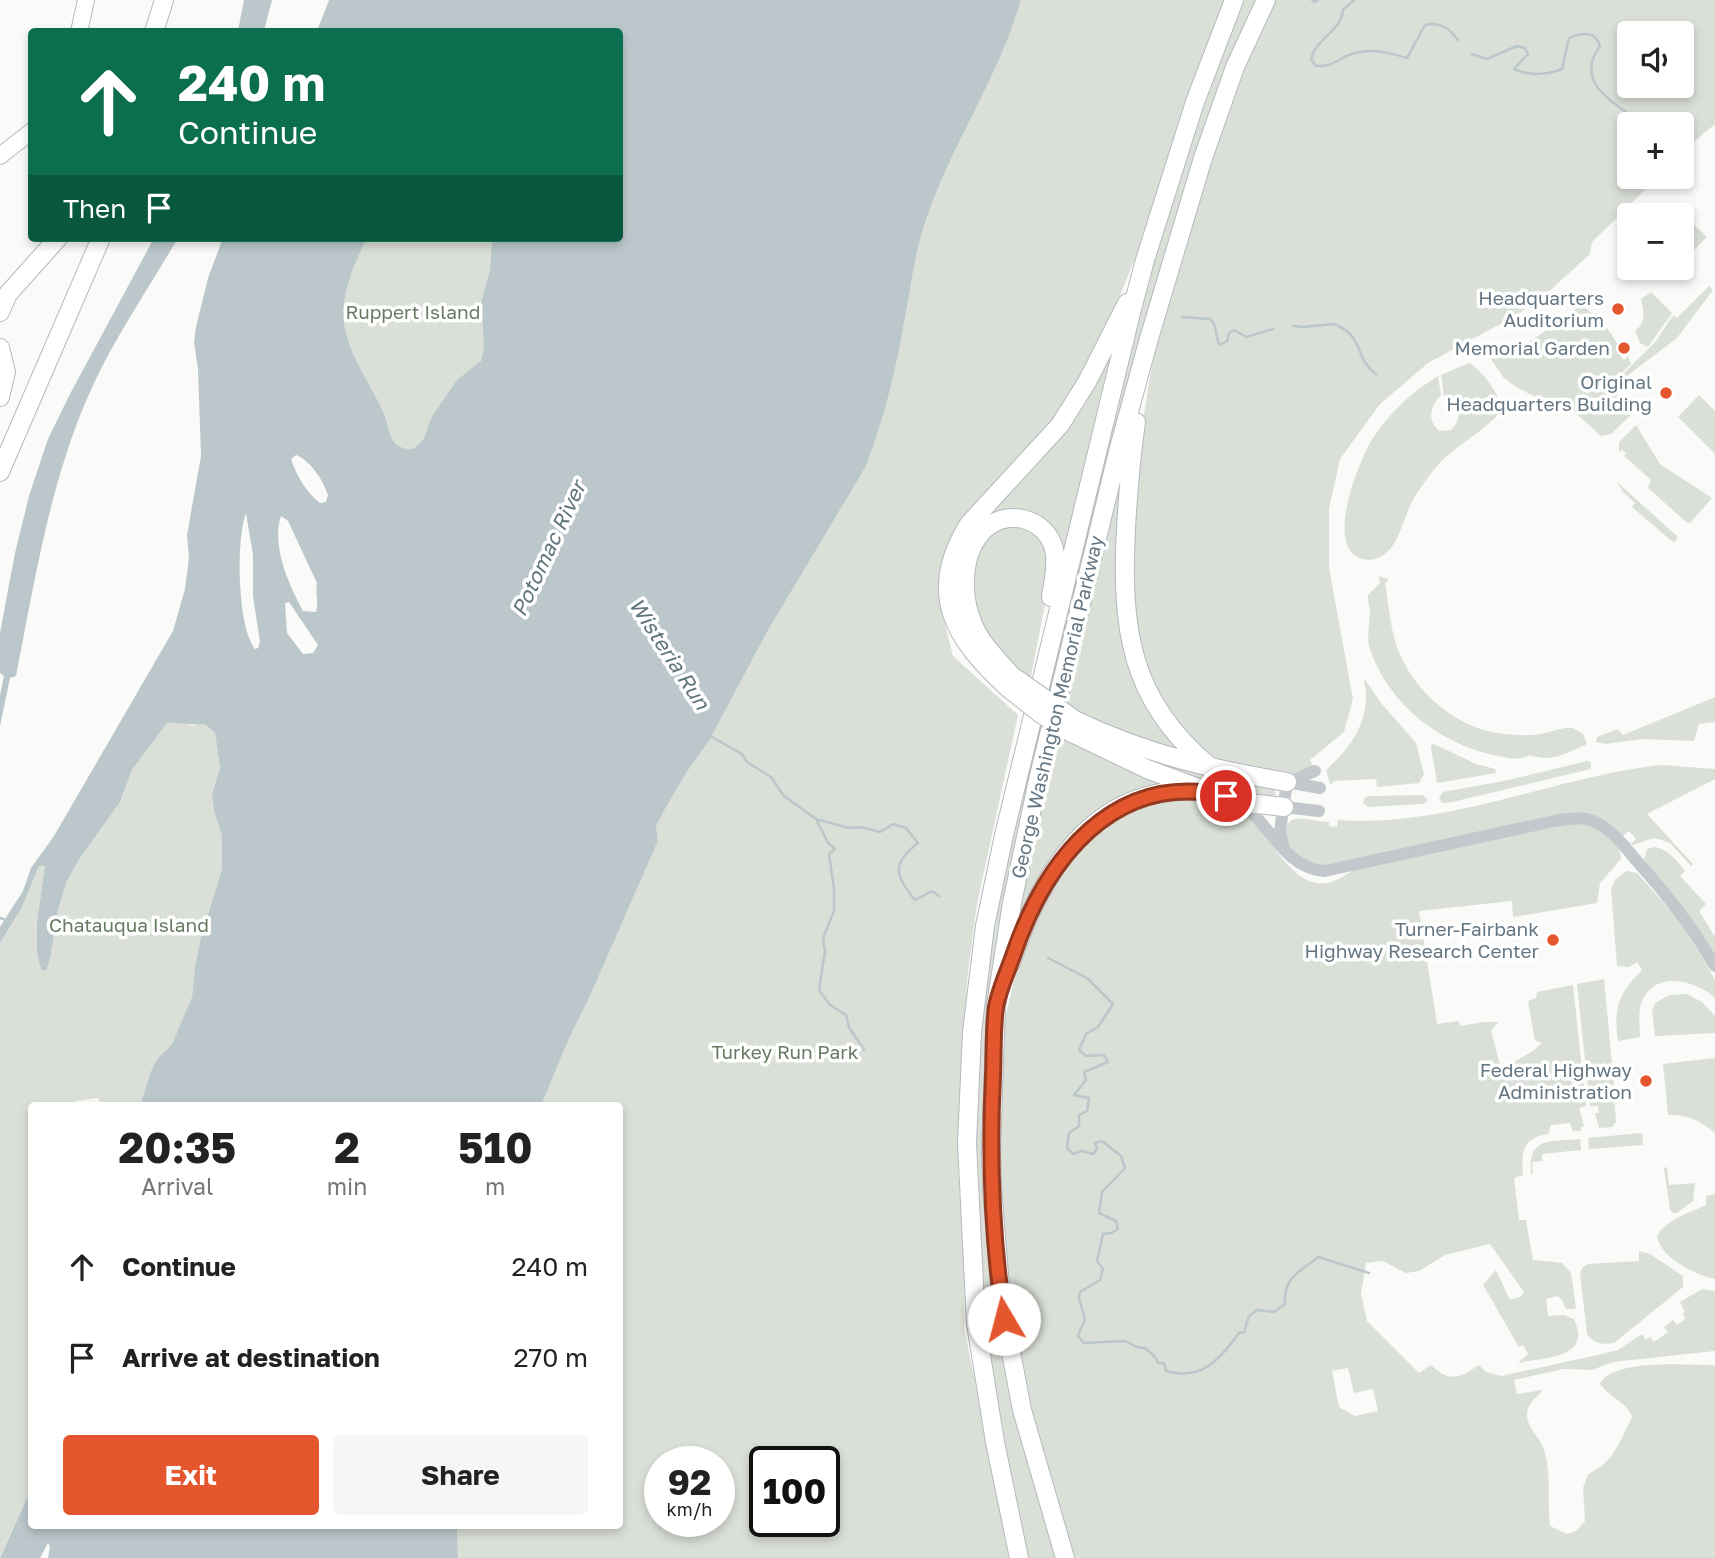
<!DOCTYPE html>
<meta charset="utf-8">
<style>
:root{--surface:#fff;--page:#f6f6f6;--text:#222;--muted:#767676;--accent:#e4572e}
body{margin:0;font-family:"Golos Text",sans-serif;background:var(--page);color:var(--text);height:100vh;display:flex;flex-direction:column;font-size:26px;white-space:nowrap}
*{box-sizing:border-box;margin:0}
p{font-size:23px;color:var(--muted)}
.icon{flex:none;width:38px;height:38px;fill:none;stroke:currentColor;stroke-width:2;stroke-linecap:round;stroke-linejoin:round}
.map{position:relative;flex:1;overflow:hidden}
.drawer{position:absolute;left:28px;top:1102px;width:595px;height:427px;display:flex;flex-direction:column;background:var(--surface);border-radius:7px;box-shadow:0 4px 10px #0003}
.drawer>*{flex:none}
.guide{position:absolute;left:28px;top:28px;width:595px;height:214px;border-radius:7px;box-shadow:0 4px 10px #0003;background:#0b6e4f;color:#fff;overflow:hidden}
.tools{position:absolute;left:1617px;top:21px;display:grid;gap:14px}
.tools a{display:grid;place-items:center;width:77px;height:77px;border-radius:7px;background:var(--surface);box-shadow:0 4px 10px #0003;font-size:35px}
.speed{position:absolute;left:644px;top:1446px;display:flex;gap:14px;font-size:35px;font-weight:700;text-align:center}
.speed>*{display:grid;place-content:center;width:91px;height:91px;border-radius:50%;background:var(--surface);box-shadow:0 4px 10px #0003;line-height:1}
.speed small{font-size:18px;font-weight:400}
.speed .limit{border:4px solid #111;border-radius:10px;background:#fff;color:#111}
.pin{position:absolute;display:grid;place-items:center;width:60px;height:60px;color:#fff;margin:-30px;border:4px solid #fff;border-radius:50%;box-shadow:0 2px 7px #0007}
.me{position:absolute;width:77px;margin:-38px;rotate:352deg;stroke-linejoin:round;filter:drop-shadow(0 0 5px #0008)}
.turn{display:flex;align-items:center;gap:24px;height:147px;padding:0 35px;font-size:32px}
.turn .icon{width:91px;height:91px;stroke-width:2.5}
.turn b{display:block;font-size:49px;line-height:60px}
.then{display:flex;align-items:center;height:66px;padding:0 35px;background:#0003;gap:14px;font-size:26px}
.eta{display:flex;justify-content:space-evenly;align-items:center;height:119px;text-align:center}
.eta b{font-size:42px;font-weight:700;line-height:49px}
.cta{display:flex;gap:14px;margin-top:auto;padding:14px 35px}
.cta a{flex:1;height:80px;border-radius:7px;background:var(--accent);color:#fff;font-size:28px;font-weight:700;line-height:80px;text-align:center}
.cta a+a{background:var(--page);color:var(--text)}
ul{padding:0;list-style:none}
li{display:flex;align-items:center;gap:21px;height:91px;padding:0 35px}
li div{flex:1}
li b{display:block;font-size:26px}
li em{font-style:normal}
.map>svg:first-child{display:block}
</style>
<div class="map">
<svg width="1715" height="1558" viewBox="0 0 1715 1558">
<rect width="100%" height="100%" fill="#fafaf8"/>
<path fill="#dadfd7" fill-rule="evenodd" d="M1021 0H1229L1155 209 1095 357 1070 404 980 502 943 590 944 620 953 656 1018 715 977 904 967 980 958 1167 965 1280 964 1329 985 1427 990 1464 1011 1558H458L457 1526H620V1106H541L567 1043 590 996 658 841 656 826 665 809 686 773 709 741 767 632 865 468C883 423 894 376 903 329 909 300 912 270 920 240 943 156 997 84 1021 0ZM660 1461H719V1521H660ZM765 1461H824V1521H765Z
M1240 0H1263L1216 103 1001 944 998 1323 996 1334 987 1339 983 1337 971 1185 980 999 996 902 1124 363 1198 109Z
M1274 0H1715V124L1682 152V124H1629V177H1658L1592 242 1590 254 1544 296 1515 316 1428 363 1380 404 1340 459 1329 509V568L1353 699 1344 732 1310 760 1313 766 1294 773 1278 775 1210 761 1193 748 1145 675 1130 601 1140 437 1154 354 1184 243 1248 49ZM1629 33H1682V86H1629Z
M1674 205 1707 237 1682 262V215H1662Z
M367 238H492L490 269 481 303 484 347 481 361 431 418 423 440 413 449C406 449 399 448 394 442 389 436 388 424 385 416 371 381 339 345 344 305 346 283 357 258 367 238Z
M1709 286 1713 290 1677 338 1619 382 1616 390 1630 416 1611 434 1601 436 1560 399 1535 397 1513 385 1503 377 1491 359 1493 356C1528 347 1554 325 1582 304 1597 319 1619 335 1621 357L1624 360 1628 356 1631 364 1616 378 1618 379 1656 341 1671 318 1674 315 1677 318Z
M1651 292 1672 313 1648 347 1640 343 1635 331C1647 322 1644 312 1641 299Z
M1119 329 1117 348 1055 603 1053 602C1056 582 1062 559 1055 539 1051 529 1042 521 1032 517 1022 514 1011 514 1001 517 957 531 958 595 972 630 981 651 998 668 1014 685 957 643 932 582 977 520 997 492 1033 467 1055 439 1082 405 1100 368 1119 329Z
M1469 363C1483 371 1502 396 1500 412 1486 429 1464 441 1447 456 1434 467 1424 483 1414 498 1402 518 1400 549 1378 558 1371 561 1363 560 1357 557 1327 540 1359 460 1373 438 1390 412 1412 392 1438 376L1441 395C1431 406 1426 418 1439 431L1451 430C1464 418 1459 402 1444 396L1441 375Z
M1699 395 1715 411V454L1678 417Z
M1636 425 1660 464 1712 498 1690 523 1686 522 1648 488 1651 480 1624 456 1626 453 1622 450 1619 452V442Z
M1128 431 1120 611 1186 755 1105 730 1060 703Z
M1617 482 1678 537 1674 543 1632 507 1635 503 1623 492Z
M1010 522 1043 534 1051 573 1030 681 988 641 970 597 975 559 994 528Z
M1376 576 1389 579 1385 584C1389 605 1390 627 1397 647 1413 691 1456 729 1504 734 1516 735 1530 736 1541 734 1552 732 1562 727 1573 728L1583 734 1587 744C1569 753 1549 763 1530 755 1520 761 1509 758 1498 756 1442 746 1388 704 1370 649 1366 637 1370 624 1370 611 1369 605 1368 601 1368 595L1380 583 1379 577Z
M1364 678 1381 703 1416 743 1424 774 1419 783 1377 787 1376 779 1333 781 1332 784H1330L1326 770C1348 750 1367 726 1366 694 1366 688 1364 684 1364 678Z
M1715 697V722L1699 724 1694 741 1642 739 1605 744 1596 742 1597 737 1618 729 1623 735Z
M184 722 192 726 205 723 215 733 220 768 212 794 214 811 222 836V869L201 937 195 966 192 997 172 1044 157 1059 151 1071 140 1106H105L97 1098 75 1101 79 1106H32L31 1489 0 1557V943L21 909 39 866H45L37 921V952L46 971 50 960 58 910 66 883 78 861 120 802 132 770 167 723Z
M1076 725 1275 789 1276 797 1273 800 1199 784Z
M1053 727 1181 787 1097 820 1014 933Z
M1432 743 1476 764 1495 769 1496 773 1437 783 1431 748Z
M1587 761 1591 762V769L1452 802 1442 803 1439 798 1443 792 1509 780Z
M1661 765 1715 769V779L1647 814 1693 864 1691 866 1670 843 1662 840 1654 838 1633 845 1627 840 1632 843 1636 839 1629 831 1622 837 1589 815 1319 867 1302 863 1285 843C1284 807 1303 821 1329 822V826L1337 827 1338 820C1449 828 1553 777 1661 765Z
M1423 795 1428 800 1424 804 1368 807 1363 803 1365 797 1370 796Z
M1161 796C1179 797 1210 797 1226 802 1265 814 1284 889 1327 883 1338 881 1346 874 1356 869L1553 827C1563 825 1573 823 1582 823 1597 823 1622 844 1621 859L1600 883 1597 903 1513 917 1512 901 1419 911 1437 1024 1459 1021 1460 1026 1484 1022H1499L1491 1030 1501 1069 1533 1051 1542 1043 1535 1040 1528 1001 1536 998 1537 992 1573 985 1584 1088 1574 1090 1575 1095 1585 1094 1586 1106 1579 1108 1584 1126 1581 1127V1131H1573L1570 1123 1551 1125 1548 1134C1522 1138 1521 1152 1523 1175L1514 1178 1519 1220H1526L1533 1260 1562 1263 1571 1273 1576 1309H1566L1562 1300 1558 1296 1546 1299 1548 1316 1564 1315 1574 1319C1592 1359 1546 1357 1518 1363L1528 1354 1523 1345 1519 1347 1483 1285 1496 1270 1510 1300 1520 1297 1524 1292 1490 1244 1445 1255 1419 1271 1406 1273 1383 1261 1366 1263 1361 1294 1367 1321 1419 1373 1431 1365C1450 1383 1459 1378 1479 1365L1486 1372 1501 1376 1602 1354 1618 1350 1642 1334 1646 1340 1650 1337 1654 1342 1668 1332 1664 1327 1673 1320 1677 1325 1685 1319 1683 1314 1685 1312 1680 1302 1702 1289 1715 1291V1351L1613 1362 1592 1370 1563 1369 1514 1380 1517 1394 1543 1390C1537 1397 1528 1403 1527 1412 1526 1427 1539 1436 1543 1447 1552 1471 1547 1501 1550 1526L1567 1534 1576 1531 1585 1521 1583 1488 1588 1474C1614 1463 1620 1440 1632 1417 1627 1402 1609 1397 1600 1384 1612 1358 1689 1365 1715 1365V1558H1075L1055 1501 1027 1401 1014 1331 997 1193 999 1064 1005 1019 1020 955 1051 880 1105 823ZM1348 1368 1354 1393 1373 1389 1378 1411 1355 1416 1339 1407 1332 1371Z
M1655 847C1668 849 1677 861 1685 871L1680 876 1706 904 1699 911 1715 937V956L1644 860 1647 849Z
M1627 871 1637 873 1677 918 1702 956 1715 980V998C1697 981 1657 970 1643 999 1637 1010 1640 1025 1640 1037L1618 1041C1613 1007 1619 993 1642 970L1637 962 1629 967 1617 966 1611 889 1615 880Z
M1604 979 1614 1085 1588 1088 1577 984Z
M1687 994 1702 1002 1715 1016V1033L1655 1036 1652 1011 1655 1003 1670 995Z
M1715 1058V1133C1701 1121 1687 1114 1668 1115L1663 1064Z
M1614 1091 1616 1122 1612 1127 1599 1128 1595 1113H1599L1598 1106H1590L1589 1100 1598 1101V1097L1589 1099V1093Z
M1642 1133 1643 1145 1589 1149 1588 1138Z
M1580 1139 1581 1150 1542 1154V1161L1532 1162 1533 1173 1531 1174C1527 1136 1551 1142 1580 1139Z
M1667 1167 1669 1185 1695 1183 1693 1201 1677 1213H1673L1670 1210 1664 1168Z
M1715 1194V1279C1694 1274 1662 1259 1657 1237 1663 1221 1691 1212 1706 1205V1196Z
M1639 1251 1650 1254 1683 1276V1287L1614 1343C1603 1345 1594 1344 1587 1334L1580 1273 1583 1267 1588 1264 1639 1261Z
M987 1347H993L1000 1353 1060 1558H1025Z"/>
<path fill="#bbc7cb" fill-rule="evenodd" d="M244 0H272L264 31H238Z
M329 0H1021C997 84 943 156 920 240 912 270 909 300 903 329 894 377 883 423 865 468L767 632 709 741 686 773 665 809 656 826 658 841 590 996 567 1043 541 1106H140L151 1071 157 1059 172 1044 192 997 195 966 201 937 222 869V836L214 811 212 794 220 768 215 733 205 724C192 726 180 722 167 723L132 770 120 802 78 861 66 883 58 910 50 960 46 971 41 969 37 952V921L45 866H39L21 909 0 943V927L23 891 31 868 54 836 173 631 185 589 189 558 187 535 201 456 198 369 194 342 196 327 208 278 223 238H367C357 258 346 283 344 305 339 345 371 381 385 416 388 424 389 435 394 442 399 448 406 449 413 449L423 440 431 418 457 380 481 361 484 347 481 303 490 269 492 238H620V32H522L516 29 509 32 317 31ZM296 455C311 461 323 480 328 495L326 502 320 503C307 493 296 475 291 459ZM246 513 253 555V596L260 642 258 648 255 649C237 626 236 539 246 513ZM281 516 288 521 317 583C315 594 319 602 316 612L303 611C289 585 271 546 281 516ZM289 602 318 645 313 653 303 654 287 633 285 603Z
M154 238H178C147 291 110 344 86 401 49 488 34 584 16 676L10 678 0 726V695L4 676 0 673V633L15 553 29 496 48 439 70 394Z
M31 1489 32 1526H457L458 1558H48L50 1546 48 1543 40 1558H0Z"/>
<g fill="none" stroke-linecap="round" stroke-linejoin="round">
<path stroke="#bbc7cb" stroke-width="2.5" d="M1312 0 1314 2 1318 0
M1354 0 1343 10C1342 31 1315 39 1311 59L1316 66C1330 67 1336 61 1347 56 1367 47 1388 52 1407 58L1425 25C1440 21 1449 28 1458 40
M1472 54 1487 59 1517 46 1525 48 1528 54 1514 69C1529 76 1547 75 1562 69L1569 38C1581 33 1596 30 1600 46 1575 80 1608 99 1633 117
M1182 317 1210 319C1219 327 1214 337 1220 345L1227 341 1229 333 1234 330 1246 337 1273 329
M1293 326 1303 327 1335 324C1340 327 1346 330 1350 334 1363 348 1358 361 1376 374
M710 736 742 754 747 762 771 777 784 796 816 819 849 828 860 827 880 832 893 824 906 828 918 843C891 864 895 875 915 900L932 891 939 896
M817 821 828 843 835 849 829 854 834 889V911L823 938 825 951 819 990 830 1005 846 1015 849 1027 864 1050
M0 918 6 920
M1048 958 1087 978 1113 1004 1098 1027 1086 1034 1079 1050 1086 1056 1104 1055 1108 1062 1084 1072 1086 1080 1074 1095 1089 1098 1087 1111 1079 1115V1126L1069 1133 1067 1148 1073 1154 1082 1151 1093 1154 1097 1149 1095 1143 1102 1141 1121 1156 1125 1168 1102 1192 1099 1213 1116 1221 1118 1229 1111 1233 1103 1234 1097 1261 1103 1269 1100 1280 1080 1292 1079 1299 1085 1319 1078 1336 1084 1343 1125 1341 1137 1347 1145 1348 1155 1357 1158 1363H1164L1166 1371C1202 1381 1219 1360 1239 1333L1244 1332 1249 1316 1257 1310 1274 1312 1285 1304C1283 1277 1300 1272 1318 1257L1369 1273"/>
<defs>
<path id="major" d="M79 32 86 0
M0 156 32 131"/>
<path id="highway" d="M154 32 164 0
M0 312 8 294 58 238
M0 348 6 372 0 397
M1136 422C1131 457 1128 493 1126 529 1121 626 1129 700 1209 766
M0 472 101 238
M1011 675C997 659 981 644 973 624 961 596 961 555 982 532 1004 507 1046 517 1054 549 1058 564 1053 582 1051 597
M1008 688C955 639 925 594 969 524L1060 425 1087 382 1127 303
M1075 720C1146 754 1210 769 1287 782
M1072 733 1147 769 1209 792 1240 802 1284 807
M1011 963C1034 893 1076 811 1155 794 1173 790 1191 791 1209 792
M1019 1558 995 1442 976 1324 967 1143 972 1032 985 926 1004 835 1131 313 1145 260 1195 102 1234 0
M1065 1558 1022 1410 1001 1299 992 1187 991 1149 996 1006 1012 903 1038 780 1119 448 1148 342 1203 158 1235 67 1266 0"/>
</defs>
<use href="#major" stroke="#b5babe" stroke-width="18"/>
<use href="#highway" stroke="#b4b9bd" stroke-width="20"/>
<path stroke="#c3c8cc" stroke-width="12" d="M1287 782 1320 788
M1288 782 1315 771
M1242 803C1270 825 1285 869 1325 871L1554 821C1569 819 1583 815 1597 823 1613 831 1625 847 1636 860 1667 895 1692 926 1715 966
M1284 807 1319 811
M1283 846 1280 831 1287 782"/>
<use href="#major" stroke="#fff" stroke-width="16"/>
<use href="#highway" stroke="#fff" stroke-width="18"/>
<defs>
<path id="highway-bridge" d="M1011 675 1075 720
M1008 688 1041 714 1072 733"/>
</defs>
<use href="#highway-bridge" stroke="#b4b9bd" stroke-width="20" stroke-linecap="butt"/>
<use href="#highway-bridge" stroke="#fff" stroke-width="18"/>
</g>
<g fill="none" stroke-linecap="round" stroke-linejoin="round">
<defs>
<path id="route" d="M1004 1319C992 1238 989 1157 993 1076 994 1053 993 1029 996 1007 999 990 1007 973 1013 956 1045 861 1113 770 1226 796"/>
</defs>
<use href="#route" stroke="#94391e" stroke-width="18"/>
<use href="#route" stroke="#e4572e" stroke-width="12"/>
</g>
<g fill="#e4572e" stroke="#fff" stroke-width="2.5">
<circle cx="1618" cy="309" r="7"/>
<circle cx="1624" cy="348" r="7"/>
<circle cx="1666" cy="393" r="7"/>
<circle cx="1553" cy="940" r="7"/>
<circle cx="1646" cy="1081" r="7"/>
</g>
<g text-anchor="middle" stroke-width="7" stroke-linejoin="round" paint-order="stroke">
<g font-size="19" fill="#657683" stroke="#fff" text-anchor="end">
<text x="1604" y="305">Headquarters<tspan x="1604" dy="22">Auditorium</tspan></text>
<text x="1610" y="355">Memorial Garden</text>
<text x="1652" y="389">Original<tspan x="1652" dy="22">Headquarters Building</tspan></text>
<text x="1539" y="936">Turner-Fairbank<tspan x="1539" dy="22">Highway Research Center</tspan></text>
<text x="1632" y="1077">Federal Highway<tspan x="1632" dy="22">Administration</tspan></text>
</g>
<g font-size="19" fill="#687a64" stroke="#fff">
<text x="413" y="319">Ruppert Island</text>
<text x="129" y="932">Chatauqua Island</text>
<text x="785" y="1059">Turkey Run Park</text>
</g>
<g font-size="19" fill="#657683" stroke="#fff">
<text transform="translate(1057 707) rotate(-77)" y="7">George Washington Memorial Parkway</text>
</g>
<g font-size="21" font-style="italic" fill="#60757c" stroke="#fff">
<text transform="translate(549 549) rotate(-65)" y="7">Potomac River</text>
<text transform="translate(669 654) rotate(57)" y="7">Wisteria Run</text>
</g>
</g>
</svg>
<div class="tools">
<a><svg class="icon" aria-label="sound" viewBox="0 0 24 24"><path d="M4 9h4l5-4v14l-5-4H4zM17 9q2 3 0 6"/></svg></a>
<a>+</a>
<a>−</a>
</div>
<div class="speed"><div>92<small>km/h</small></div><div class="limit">100</div></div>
<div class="pin" style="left:1226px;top:796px;background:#d93025"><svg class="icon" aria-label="arrive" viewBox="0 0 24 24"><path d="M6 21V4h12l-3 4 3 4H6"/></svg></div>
<svg class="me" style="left:1004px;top:1319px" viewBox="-20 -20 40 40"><circle r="19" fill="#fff"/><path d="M0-13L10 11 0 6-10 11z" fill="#e4572e"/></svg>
<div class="guide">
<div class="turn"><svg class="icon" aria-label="ahead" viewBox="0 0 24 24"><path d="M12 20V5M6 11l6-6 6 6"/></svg><div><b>240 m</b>Continue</div></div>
<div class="then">Then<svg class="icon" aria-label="arrive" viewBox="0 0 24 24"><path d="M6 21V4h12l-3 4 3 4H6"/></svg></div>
</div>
<section class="drawer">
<div class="eta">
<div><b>20:35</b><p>Arrival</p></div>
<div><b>2</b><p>min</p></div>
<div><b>510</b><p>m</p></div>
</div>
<ul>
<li><svg class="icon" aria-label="ahead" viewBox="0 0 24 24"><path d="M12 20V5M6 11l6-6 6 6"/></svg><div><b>Continue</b></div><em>240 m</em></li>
<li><svg class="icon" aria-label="arrive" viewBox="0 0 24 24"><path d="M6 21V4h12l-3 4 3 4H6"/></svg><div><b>Arrive at destination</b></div><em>270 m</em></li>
</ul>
<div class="cta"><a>Exit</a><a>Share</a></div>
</section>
</div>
